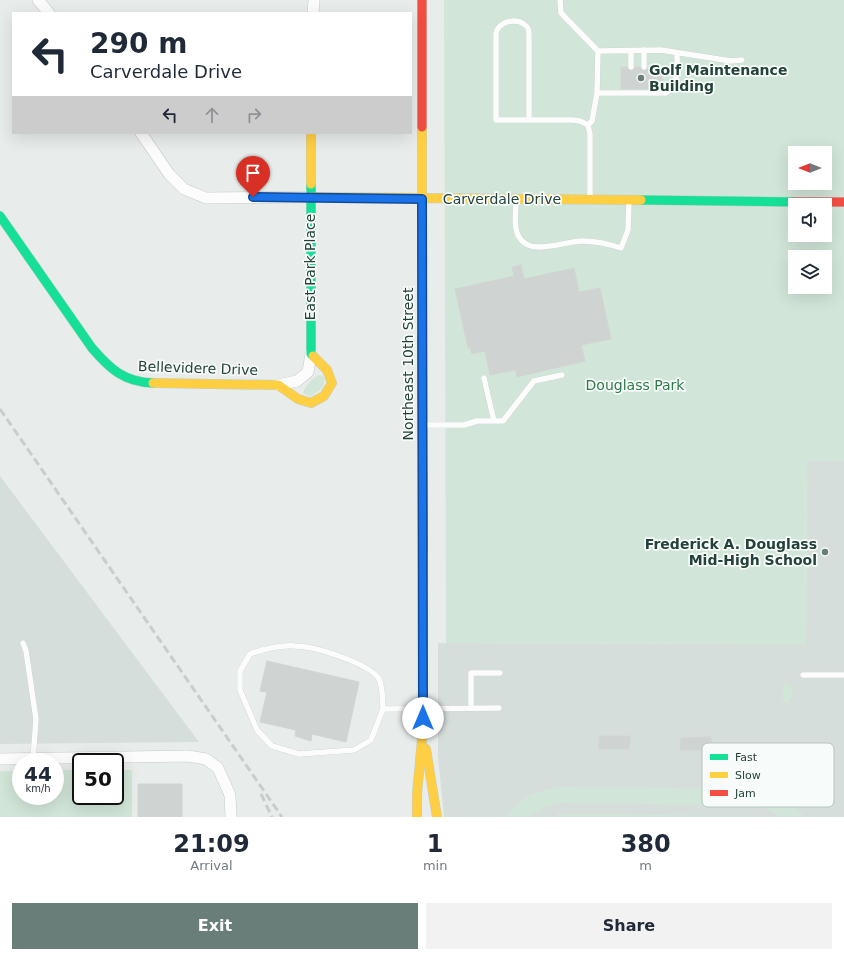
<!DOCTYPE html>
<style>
:root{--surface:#fff;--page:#f2f2f3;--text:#1f2937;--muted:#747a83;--accent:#697e78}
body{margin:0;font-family:"DejaVu Sans",sans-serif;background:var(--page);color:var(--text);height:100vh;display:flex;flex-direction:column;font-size:15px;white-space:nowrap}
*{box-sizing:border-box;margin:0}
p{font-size:13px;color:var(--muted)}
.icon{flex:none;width:22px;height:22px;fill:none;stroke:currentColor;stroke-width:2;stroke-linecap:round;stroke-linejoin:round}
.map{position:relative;height:817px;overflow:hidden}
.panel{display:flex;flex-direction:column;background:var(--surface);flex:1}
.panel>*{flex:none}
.hud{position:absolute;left:12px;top:12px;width:400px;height:122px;border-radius:0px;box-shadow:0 4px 16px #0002;background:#fff;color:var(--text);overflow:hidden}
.needle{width:26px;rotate:270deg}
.fabs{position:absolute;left:788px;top:146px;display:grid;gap:8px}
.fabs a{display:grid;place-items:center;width:44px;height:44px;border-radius:0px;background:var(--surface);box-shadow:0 4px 16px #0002;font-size:20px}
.speed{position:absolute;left:12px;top:753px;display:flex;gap:8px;font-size:20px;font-weight:700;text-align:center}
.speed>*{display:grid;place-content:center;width:52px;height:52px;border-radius:50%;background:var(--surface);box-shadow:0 4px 16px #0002;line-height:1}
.speed small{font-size:10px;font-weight:400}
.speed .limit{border:2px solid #111;border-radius:6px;background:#fff;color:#111}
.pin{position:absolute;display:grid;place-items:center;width:34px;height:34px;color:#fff;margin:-41px -17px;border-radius:50% 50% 50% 0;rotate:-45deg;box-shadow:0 0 4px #0007}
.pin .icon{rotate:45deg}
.me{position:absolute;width:44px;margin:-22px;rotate:0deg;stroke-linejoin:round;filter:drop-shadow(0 0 3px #0008)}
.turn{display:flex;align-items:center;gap:14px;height:84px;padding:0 12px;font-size:18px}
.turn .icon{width:52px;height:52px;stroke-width:2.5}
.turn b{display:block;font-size:28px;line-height:34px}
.lanes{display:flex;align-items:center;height:38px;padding:0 12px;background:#0003;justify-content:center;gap:20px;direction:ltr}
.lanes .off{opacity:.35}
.eta{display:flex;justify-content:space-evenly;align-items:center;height:68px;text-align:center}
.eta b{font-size:24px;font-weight:600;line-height:28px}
.primary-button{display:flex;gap:8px;margin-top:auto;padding:8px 12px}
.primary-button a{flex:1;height:46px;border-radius:0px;background:var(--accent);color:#fff;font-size:16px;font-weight:600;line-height:46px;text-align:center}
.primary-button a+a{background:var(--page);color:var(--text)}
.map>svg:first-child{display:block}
</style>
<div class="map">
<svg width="844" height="817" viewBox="0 0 844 817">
<rect width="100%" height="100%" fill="#e8edeb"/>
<path fill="#d6dedb" d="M807 461H844V817H444L438 757V643L806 644Z
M0 476 199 742 0 744Z"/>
<path fill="#d1e6d8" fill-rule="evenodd" d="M444 0H844V461H807L806 644 446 643ZM795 153H825V183H795ZM795 205H825V235H795ZM795 257H825V287H795Z
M319 375 324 377C326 388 319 391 310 397L303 393C306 385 311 379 319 375Z
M787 683 792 688V696L788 702H785L783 700V685Z
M55 770H81V796H115V770H132V817H0V771H21V796H55Z
M560 787 760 789C777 794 793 802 804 817H781L769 810 753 805 557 803 543 808 528 817H506C522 795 535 792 560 787Z
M557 814 753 816V817H557Z"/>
<path fill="#cfd4d2" stroke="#d1d6d4" d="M621 67H627L631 71 633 70 635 67H640L644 71 646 70 648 68H662V89H621Z
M521 265 524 279 574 268 579 292 600 288 611 339 581 345 585 361 517 377 516 370 490 375 485 351 472 354 470 347 468 348 455 289 514 276 512 267Z
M267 661 359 682 346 742 312 734 311 741 295 736 296 730 260 722 267 692 260 691Z
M599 736H630L629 749H599Z
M711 737V750H680L681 738Z
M138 784H182V817H138Z"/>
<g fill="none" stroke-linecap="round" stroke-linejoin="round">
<defs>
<path id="lane" d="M560 0 561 13 598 51 661 50 731 61 742 60
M631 67V51
M644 67V50
M597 93H666C680 84 677 68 677 53
M529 120V34C529 31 528 27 525 25 516 17 498 22 496 33V120H573L580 121 588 125 590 134V199
M588 125 592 121 597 93 598 51
M516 201C516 212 513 227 519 237 530 257 565 241 582 241 596 241 609 244 621 248L628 230 629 201
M484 378 494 421
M422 425H464L477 421H503L534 381 562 375
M23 643 26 651 36 719 33 759
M803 675H844
M471 708V673H500
M383 709C383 702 382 684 379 679 369 663 314 646 295 646 279 645 264 649 250 654L240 671V690L257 730 272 746 299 754 354 750 371 740 383 709 499 708"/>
<path id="street" d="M38 0 49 13
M313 13 314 0
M141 133 169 174 184 189 206 198 310 197
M278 385 297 381 308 372 311 354
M0 759 188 756 206 759 218 768 230 795 231 817"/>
<path id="fast" d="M311 184V354L313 356
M641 200 793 202
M0 216 92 348C110 369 124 382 153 383"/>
<path id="slow" d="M422 127V338
M311 133V184
M310 197 641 200
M153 383 278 385 298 399 311 403 324 396 332 383 327 370 313 356
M426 749 437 817
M417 817V794L423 728V550"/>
<path id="jam" d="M422 0V127
M793 202H844
M422 338 423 550"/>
</defs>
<use href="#lane" stroke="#c5cac8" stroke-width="6"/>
<use href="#street" stroke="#c5cac8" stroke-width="12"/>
<use href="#fast" stroke="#c3cbc8" stroke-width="10"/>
<use href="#slow" stroke="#c3cbc8" stroke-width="10"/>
<use href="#jam" stroke="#c3cbc8" stroke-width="10"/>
<use href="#lane" stroke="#fcfcfc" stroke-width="5.5"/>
<use href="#street" stroke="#fcfcfc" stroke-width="11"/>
<use href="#fast" stroke="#16e098" stroke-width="9"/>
<use href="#slow" stroke="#ffcf43" stroke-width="9"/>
<use href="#jam" stroke="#f24e42" stroke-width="9"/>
<path stroke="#c9cdcc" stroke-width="3" stroke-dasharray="8 4" stroke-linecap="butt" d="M0 409 282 817
M261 794 272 817"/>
</g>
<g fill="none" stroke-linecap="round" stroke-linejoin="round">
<defs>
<path id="route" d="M253 197 422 199 423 718"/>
</defs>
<use href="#route" stroke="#114b97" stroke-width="10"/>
<use href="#route" stroke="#1a73e8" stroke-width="7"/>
</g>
<g fill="#697e78" stroke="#f7fbf9" stroke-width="1.5">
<circle cx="641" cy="78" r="4"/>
<circle cx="825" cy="552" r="4"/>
</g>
<g text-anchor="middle" stroke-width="3.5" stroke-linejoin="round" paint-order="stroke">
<g font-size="14" font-weight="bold" fill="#24423a" stroke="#f7fbf9" text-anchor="start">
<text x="649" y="75">Golf Maintenance<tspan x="649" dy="16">Building</tspan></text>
<text x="817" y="549" text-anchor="end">Frederick A. Douglass<tspan x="817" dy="16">Mid-High School</tspan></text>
</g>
<g font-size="14" fill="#24423a" stroke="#f7fbf9">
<text x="502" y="204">Carverdale Drive</text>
<text transform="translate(310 267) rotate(-90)" y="5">East Park Place</text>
<text transform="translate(408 364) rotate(-90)" y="5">Northeast 10th Street</text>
<text transform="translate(198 368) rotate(2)" y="5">Bellevidere Drive</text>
</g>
<g font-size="14" fill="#2d7a4b" stroke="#f7fbf9">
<text x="635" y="390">Douglass Park</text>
</g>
</g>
<rect x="702" y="743" width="132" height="64" rx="6" fill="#f7fbf9" stroke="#b8c4c0" stroke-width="1"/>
<rect x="710" y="754" width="18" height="6" fill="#16e098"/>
<rect x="710" y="772" width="18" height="6" fill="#ffcf43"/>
<rect x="710" y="790" width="18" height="6" fill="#f24e42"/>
<g font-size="11" fill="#24423a">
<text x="735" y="761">Fast</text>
<text x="735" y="779">Slow</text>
<text x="735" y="797">Jam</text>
</g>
</svg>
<div class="fabs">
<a><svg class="needle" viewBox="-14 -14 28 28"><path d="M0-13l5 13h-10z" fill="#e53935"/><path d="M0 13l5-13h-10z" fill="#747a83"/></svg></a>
<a><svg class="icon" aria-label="sound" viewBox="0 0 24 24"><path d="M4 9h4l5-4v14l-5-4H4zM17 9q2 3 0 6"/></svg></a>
<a><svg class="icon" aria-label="layers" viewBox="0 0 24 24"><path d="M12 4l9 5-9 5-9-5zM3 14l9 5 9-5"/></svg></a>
</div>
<div class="speed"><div>44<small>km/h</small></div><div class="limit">50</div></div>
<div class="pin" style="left:253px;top:197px;background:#d93025"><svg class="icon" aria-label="arrive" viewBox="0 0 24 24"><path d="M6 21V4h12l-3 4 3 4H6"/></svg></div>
<svg class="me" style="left:423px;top:718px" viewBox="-20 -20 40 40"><circle r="19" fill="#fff"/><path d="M0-13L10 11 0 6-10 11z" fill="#1a73e8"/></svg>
<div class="hud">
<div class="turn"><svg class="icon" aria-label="left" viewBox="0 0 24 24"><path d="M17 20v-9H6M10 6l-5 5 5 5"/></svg><div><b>290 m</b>Carverdale Drive</div></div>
<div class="lanes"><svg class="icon" aria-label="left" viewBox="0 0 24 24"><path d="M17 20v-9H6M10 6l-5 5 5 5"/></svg><svg class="icon off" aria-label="ahead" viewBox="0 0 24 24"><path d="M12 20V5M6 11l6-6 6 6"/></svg><svg class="icon off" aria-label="right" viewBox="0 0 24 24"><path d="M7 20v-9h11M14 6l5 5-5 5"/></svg></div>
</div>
</div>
<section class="panel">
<div class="eta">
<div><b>21:09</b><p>Arrival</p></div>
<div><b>1</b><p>min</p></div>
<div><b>380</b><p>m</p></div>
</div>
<div class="primary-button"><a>Exit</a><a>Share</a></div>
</section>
